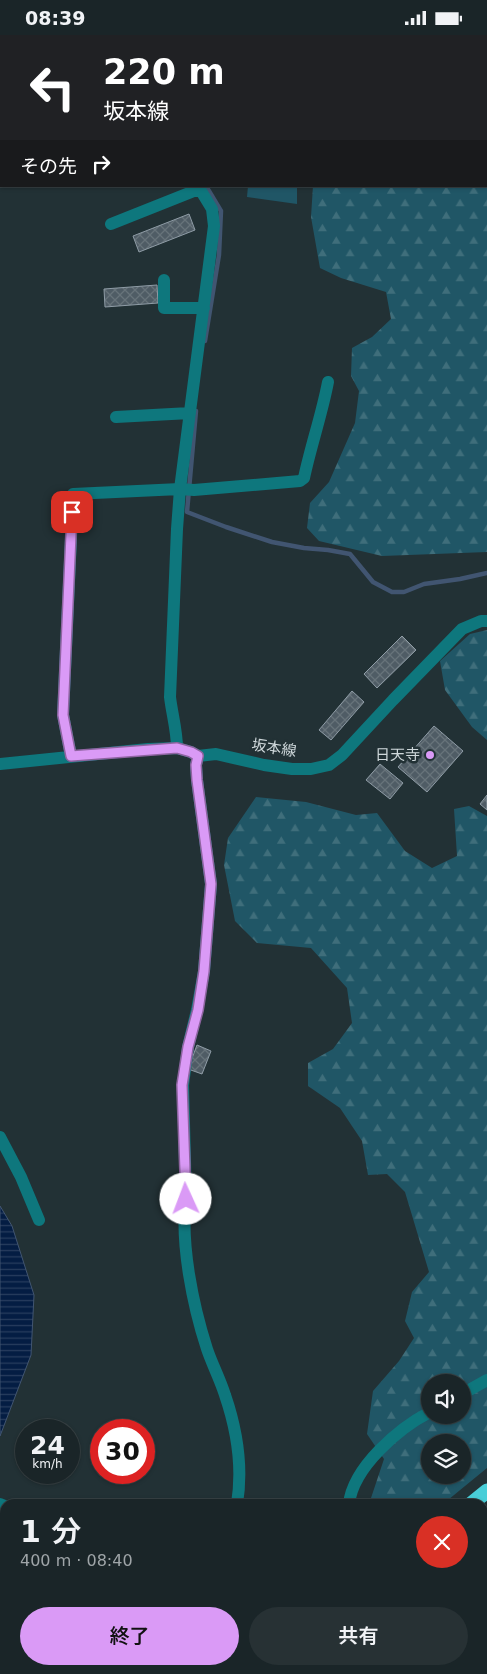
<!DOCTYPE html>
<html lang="ja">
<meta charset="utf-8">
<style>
:root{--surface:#1a2528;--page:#273134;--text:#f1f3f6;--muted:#9fa5a8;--line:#384245;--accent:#da9af6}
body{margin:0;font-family:"DejaVu Sans","Noto Sans JP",sans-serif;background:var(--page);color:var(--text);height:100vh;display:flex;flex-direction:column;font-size:19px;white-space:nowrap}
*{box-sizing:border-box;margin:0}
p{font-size:16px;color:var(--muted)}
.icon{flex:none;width:28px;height:28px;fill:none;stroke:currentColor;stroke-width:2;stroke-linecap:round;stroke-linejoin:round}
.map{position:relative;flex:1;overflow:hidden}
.side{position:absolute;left:0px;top:1464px;width:488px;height:176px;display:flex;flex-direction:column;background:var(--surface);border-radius:15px 15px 0 0;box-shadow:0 1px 4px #0004,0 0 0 1px var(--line)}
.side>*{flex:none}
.top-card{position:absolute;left:0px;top:0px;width:488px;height:152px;box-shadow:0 1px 4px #0004,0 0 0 1px var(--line);background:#202124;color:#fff;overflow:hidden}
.controls{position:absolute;left:421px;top:1339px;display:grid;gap:10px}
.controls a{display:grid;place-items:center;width:50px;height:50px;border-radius:50%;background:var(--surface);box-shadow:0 1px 4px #0004,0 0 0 1px var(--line);font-size:25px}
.speed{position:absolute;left:15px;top:1384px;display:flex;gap:10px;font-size:25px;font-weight:700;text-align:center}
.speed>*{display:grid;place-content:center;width:65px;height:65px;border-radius:50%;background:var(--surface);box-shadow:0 1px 4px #0004,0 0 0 1px var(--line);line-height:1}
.speed small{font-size:12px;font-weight:400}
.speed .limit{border:8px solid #d22;background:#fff;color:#111}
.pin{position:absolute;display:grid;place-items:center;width:42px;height:42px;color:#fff;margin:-21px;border-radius:10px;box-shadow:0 2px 8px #0006}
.me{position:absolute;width:55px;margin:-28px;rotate:358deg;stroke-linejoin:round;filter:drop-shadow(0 0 4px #0008)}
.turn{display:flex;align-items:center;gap:18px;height:105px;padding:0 20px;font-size:22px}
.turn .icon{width:65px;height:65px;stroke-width:2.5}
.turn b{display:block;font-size:35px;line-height:42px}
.then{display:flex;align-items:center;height:48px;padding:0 20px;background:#0003;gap:10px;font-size:19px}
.round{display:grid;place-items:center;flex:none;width:52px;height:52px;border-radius:26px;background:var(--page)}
.headline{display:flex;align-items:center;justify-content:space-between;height:85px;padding:0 20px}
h1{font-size:30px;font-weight:600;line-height:38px}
.button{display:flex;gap:10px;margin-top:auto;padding:10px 20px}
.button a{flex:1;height:58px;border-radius:30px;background:var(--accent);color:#111;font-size:20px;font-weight:600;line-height:58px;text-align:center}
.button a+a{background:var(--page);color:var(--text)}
.status{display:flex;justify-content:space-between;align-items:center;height:35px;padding:0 25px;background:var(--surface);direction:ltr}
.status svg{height:14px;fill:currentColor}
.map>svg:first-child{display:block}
</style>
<div class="status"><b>08:39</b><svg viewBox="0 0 49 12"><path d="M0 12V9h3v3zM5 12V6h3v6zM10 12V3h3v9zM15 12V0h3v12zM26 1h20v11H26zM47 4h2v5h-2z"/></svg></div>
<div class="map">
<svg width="487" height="1639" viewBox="0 0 487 1639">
<defs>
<pattern id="forest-firs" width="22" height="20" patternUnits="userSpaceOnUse" patternTransform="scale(1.25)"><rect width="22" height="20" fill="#205666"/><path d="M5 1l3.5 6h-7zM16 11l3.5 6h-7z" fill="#3f6e7b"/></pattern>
<pattern id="water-rules" width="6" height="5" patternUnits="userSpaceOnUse" patternTransform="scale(1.25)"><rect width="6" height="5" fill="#041d43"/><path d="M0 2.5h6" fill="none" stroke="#283d5e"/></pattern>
<pattern id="building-cross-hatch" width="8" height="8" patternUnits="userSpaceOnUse" patternTransform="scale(1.25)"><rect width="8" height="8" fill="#4f5c65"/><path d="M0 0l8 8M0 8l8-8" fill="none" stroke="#67737a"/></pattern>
</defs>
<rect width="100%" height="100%" fill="#223135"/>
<path fill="url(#forest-firs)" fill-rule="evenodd" d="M347 0H487V517L382 521 319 506 307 493 310 468 329 447 355 388 359 356 351 341 352 313 372 302 391 284 386 257 341 243 320 233 311 182 313 151H486V1H348Z
M487 595V705L472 692 445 655 440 626 470 599Z
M256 762 306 767 356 780 377 778 405 816 432 833 457 821 454 774 469 771 487 781V1433L443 1469H369L384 1424 367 1399 373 1356 399 1326 414 1303 405 1286 412 1257 429 1237 405 1157 387 1139 368 1140 362 1106 340 1073 308 1051V1028L333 1014 352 988 347 953 311 913 257 908 235 886 224 830 228 803ZM430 1348H462V1380H430ZM430 1408H462V1440H430Z
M487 1590V1639H436L438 1635H482L483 1594Z"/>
<path fill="#205666" d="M248 151H297V169L247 162Z"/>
<path fill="url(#water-rules)" stroke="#415571" d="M0 1171 12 1191 34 1260 31 1320 0 1401Z"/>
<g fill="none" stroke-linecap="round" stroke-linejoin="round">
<path stroke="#415571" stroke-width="4.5" d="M205 306 219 220 221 176 206 151
M196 376 187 477 226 492 272 507 304 513 328 515 350 519 373 547 392 557H404L424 549 460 544 487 538"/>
</g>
<path fill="url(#building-cross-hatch)" stroke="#8f9ca6" d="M189 179 195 195 139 217 133 201Z
M157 250 158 268 105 272 104 254Z
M402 601 416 615 377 653 364 639Z
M352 656 364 667 331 705 319 695Z
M434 691 463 716 427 757 398 732Z
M380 729 403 748 390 764 366 745Z
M487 760V775L480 769Z
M197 1010 211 1016 202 1039 188 1034Z"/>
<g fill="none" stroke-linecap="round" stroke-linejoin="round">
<path stroke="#0e777d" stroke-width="12" d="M153 1V0
M250 1 251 0
M281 1 282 0
M321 1V0
M0 137 1 135
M111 189 199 154
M164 245V273H204
M116 382 190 378
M177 713C177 696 172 679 170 662L177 494 180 454 214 191 212 174 198 151
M71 721 63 680 73 459 180 454 194 455 300 446 304 443C311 410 322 379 328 347
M198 721 196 730 197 745 211 849 204 936 197 975 188 1012 183 1050 186 1163C180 1208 193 1271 207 1314 212 1329 220 1344 225 1360 237 1395 243 1432 237 1469
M0 729 148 714 177 713 191 717 198 721 216 719 264 730 292 734H311L329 730 342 720 393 665 462 594 481 586H487
M0 1102 21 1142 39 1185
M462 1359 487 1345
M0 1469 5 1471
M349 1469C353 1432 399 1393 430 1377
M482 1575 487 1571
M203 1635V1639
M263 1639 268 1635
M431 1639 432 1635"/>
<path stroke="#49ced8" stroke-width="15" d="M471 1469 487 1456
M482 1540 487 1536
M288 1639 292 1635
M378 1639 382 1635"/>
</g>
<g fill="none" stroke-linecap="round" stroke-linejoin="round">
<defs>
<path id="route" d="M72 477 63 680 71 721 177 713 191 717 198 721 196 730 197 745 211 849 204 936 198 975 188 1012 182 1050 186 1164"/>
</defs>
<use href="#route" stroke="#8e64a0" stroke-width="12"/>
<use href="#route" stroke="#da9af6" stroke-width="9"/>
</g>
<circle fill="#da9af6" stroke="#223135" stroke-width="2" cx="430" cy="720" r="5"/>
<g text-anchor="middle" stroke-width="5" stroke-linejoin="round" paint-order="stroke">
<g font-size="15" fill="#cfd8db" stroke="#223135">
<text transform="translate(274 713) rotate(9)" y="5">坂本線</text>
</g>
<g font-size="15" fill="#cfd8db" stroke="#223135" text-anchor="end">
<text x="420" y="725">日天寺</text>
</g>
</g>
</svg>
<div class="controls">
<a><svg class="icon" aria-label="sound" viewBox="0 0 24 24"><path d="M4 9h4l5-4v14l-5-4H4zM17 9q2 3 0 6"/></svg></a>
<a><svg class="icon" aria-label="layers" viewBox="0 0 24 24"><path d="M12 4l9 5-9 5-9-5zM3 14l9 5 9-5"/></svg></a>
</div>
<div class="speed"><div>24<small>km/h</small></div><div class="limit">30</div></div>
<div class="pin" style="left:72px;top:477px;background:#d93025"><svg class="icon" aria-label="arrive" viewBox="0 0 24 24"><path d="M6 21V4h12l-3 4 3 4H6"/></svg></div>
<svg class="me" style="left:186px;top:1164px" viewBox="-20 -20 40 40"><circle r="19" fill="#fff"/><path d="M0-13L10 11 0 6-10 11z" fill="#da9af6"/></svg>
<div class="top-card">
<div class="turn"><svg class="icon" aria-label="left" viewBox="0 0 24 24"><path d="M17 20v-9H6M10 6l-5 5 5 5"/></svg><div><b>220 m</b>坂本線</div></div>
<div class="then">その先<svg class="icon" aria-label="right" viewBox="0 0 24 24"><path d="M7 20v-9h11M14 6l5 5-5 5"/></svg></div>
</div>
<section class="side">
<div class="headline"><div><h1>1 分</h1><p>400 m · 08:40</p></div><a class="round" style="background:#d93025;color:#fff"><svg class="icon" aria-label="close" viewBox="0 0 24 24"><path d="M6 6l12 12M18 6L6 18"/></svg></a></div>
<div class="button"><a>終了</a><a>共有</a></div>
</section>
</div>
